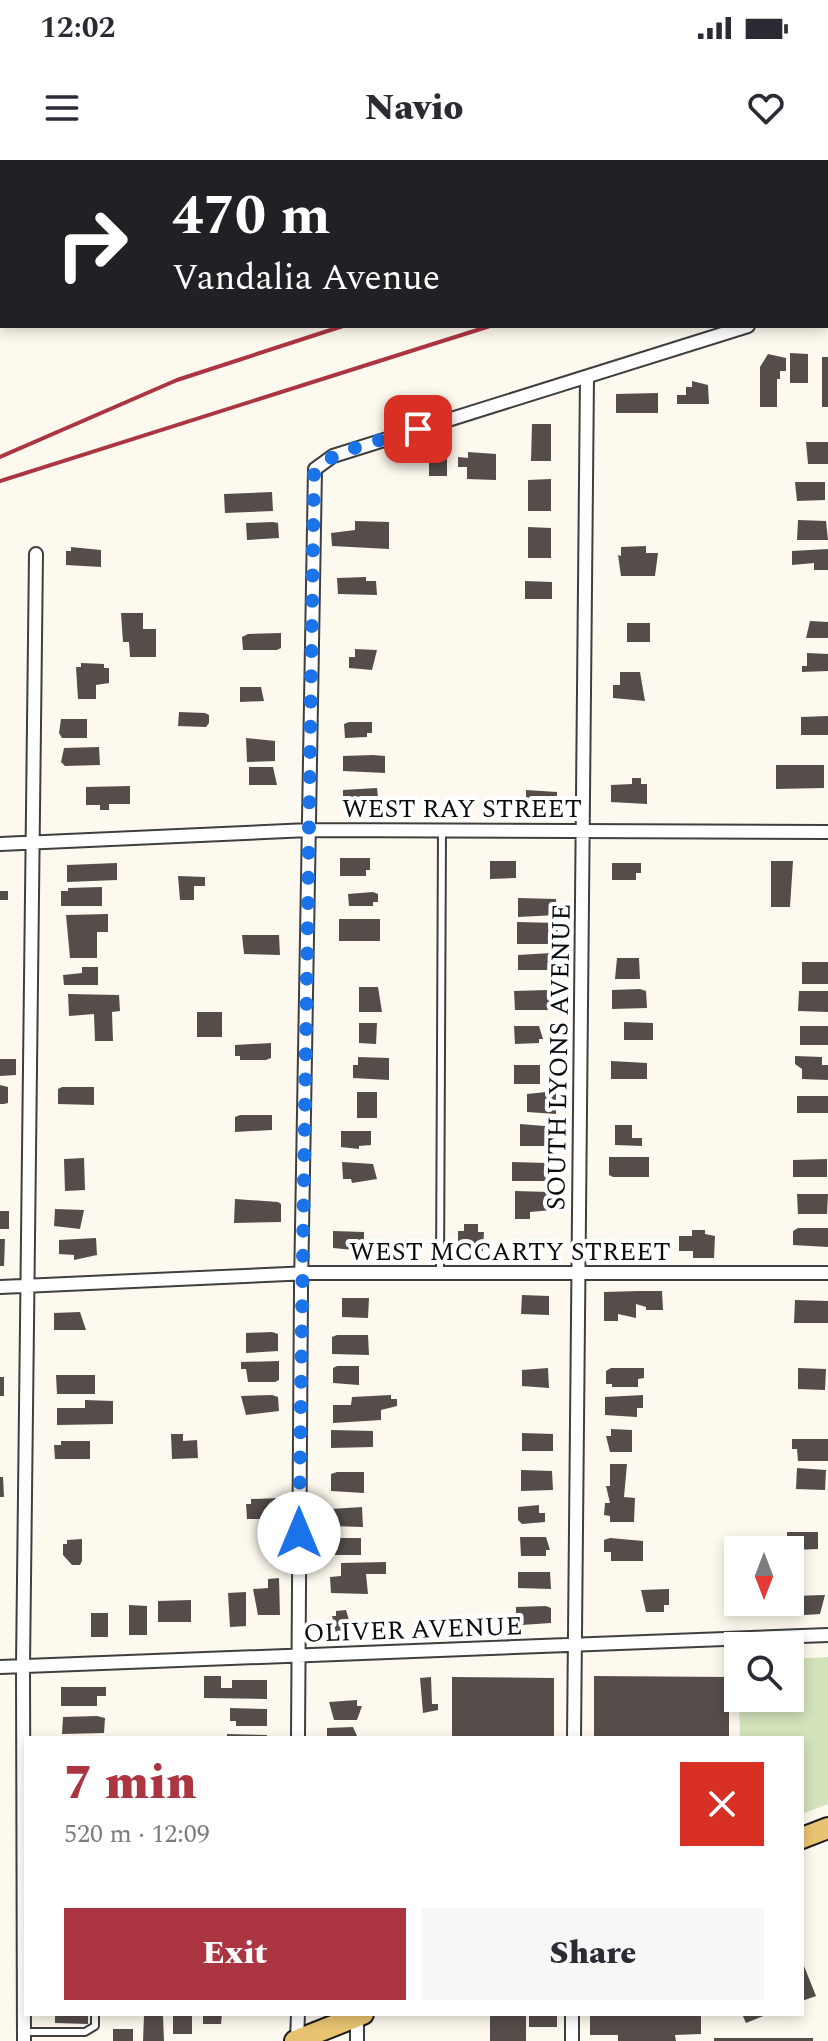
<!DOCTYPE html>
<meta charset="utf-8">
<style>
:root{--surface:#fff;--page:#f7f7f7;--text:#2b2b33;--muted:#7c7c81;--accent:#ac3542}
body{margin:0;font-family:Spectral,serif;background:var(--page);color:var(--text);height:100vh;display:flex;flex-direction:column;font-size:30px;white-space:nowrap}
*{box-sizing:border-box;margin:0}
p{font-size:26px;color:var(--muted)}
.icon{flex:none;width:44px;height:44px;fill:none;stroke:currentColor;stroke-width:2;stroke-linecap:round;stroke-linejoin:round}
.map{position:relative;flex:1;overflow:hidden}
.details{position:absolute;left:24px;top:1576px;width:780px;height:280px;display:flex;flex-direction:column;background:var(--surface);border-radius:0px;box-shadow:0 4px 12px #0003}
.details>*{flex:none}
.hud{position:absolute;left:0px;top:0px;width:828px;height:168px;box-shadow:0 4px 12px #0003;background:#202124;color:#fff;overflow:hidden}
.needle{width:52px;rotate:180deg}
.controls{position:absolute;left:724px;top:1376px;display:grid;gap:16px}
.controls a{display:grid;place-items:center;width:80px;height:80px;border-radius:0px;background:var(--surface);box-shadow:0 4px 12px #0003;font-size:40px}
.pin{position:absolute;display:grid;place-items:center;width:68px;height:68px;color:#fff;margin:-34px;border-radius:16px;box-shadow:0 4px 12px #0006}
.me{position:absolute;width:88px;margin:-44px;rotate:0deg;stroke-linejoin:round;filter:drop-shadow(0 0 6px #0008)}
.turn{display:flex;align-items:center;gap:28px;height:168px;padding:0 40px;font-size:36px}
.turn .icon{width:104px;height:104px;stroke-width:2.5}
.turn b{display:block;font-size:56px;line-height:68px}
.round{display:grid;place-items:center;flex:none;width:84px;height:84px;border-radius:0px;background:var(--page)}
.summary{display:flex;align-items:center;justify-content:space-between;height:136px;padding:0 40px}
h1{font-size:48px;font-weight:800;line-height:60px;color:var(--accent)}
.action{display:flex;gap:16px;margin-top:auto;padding:16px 40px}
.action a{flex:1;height:92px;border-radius:0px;background:var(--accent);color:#fff;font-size:32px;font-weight:800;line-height:92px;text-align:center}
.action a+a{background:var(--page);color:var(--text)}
.status{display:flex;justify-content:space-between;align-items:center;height:56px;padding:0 40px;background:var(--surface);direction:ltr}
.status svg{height:22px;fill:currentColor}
header{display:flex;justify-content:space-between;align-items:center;height:104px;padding:0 40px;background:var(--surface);font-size:36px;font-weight:800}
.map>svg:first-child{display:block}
</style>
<div class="status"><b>12:02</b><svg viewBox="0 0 49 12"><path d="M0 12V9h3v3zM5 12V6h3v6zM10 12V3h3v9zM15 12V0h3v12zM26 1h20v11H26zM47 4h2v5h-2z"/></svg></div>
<header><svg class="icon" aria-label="menu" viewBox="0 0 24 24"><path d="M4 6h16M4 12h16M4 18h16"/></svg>Navio<svg class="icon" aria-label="heart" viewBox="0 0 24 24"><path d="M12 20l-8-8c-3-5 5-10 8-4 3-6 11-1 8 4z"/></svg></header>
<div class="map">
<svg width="828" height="1881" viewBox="0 0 828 1881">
<rect width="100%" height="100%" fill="#fdf9ee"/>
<path fill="#d3e3bb" d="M828 1497V1644L802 1654V1578H740L739 1538H790V1499Z"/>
<path fill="#544d4a" d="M790 193 808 194V223H790Z
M768 194 786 198V211H780V219H777V247H760V207Z
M822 197H828V247H822Z
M692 221 708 225 709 244H677V235H686V227H692Z
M658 233V253H616V234Z
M532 264H551V301H531Z
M806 282H828V304H808Z
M468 292 496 294V320L467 319V307H458V297L468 298Z
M429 295H447V316H429Z
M551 319V351H528V320Z
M795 322H825V340L797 341Z
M272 332 273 351 225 353 224 334Z
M798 360 826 361 828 380H797Z
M355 361 389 362V389L332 386 331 373 355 370Z
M273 362 278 363 279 378 247 380 246 363Z
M528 367 551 368V398H528Z
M646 386V393H658L655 416H621L618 395 621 396V387Z
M71 387 101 390V407L66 405V391H71Z
M828 389V410H814V403L792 405V391Z
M366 417V421H376L377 435 338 434 337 418Z
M525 421 552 422V439H525Z
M121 453H143V469H156V497H130L129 482H123Z
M810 461 828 462V478H806Z
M627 463H650V482H627Z
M281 473V488L277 490H243L242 477 248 474Z
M355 489 377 490 372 510 349 508V497H355Z
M807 493 828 494V511L802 512V506H807Z
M81 503 104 504V508H109V523L96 525V539H78L76 507H81Z
M620 512H640L645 541 613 538V525H620Z
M240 527H261L264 541 240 542Z
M179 552 205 553 209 555V563L206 567 178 566Z
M828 556V575H801V557Z
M61 559H87V578H62L59 573Z
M349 562H372V573H367V577L345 578 344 564Z
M246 578 275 581V601L247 602Z
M99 587 100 605 65 606 61 602 64 588Z
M373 595 385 596V613L343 611V596Z
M776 605H824V628L776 629Z
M249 607H273L277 625H249Z
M632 618H641V624H647V644L611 642V625L632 624Z
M130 626V644H109V650H100V645H86V627Z
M377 628 379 646 343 645V630Z
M526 630 557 632V645H526Z
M340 698H370V710H366V716H340Z
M490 701H516V718L490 719Z
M771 701H793L790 747H771Z
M117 703V720L67 722V705Z
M612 703H641V713H636V720H612Z
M178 716 205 717V726H194V740H180Z
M102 727V746H61V731H68V728Z
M0 731H8V740H0Z
M373 732 378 734V742H373V746H349L348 734Z
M518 738 556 739 557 755 518 757Z
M108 754V772H97V798H70L66 755Z
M339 759H380V781H339Z
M517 762 558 763V784H517Z
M242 775H279L280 795 244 794Z
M551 793 555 794V810H518V795Z
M617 798H639L640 819H615Z
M802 802H828V824H802Z
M82 807H98V825H64L63 815 82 813Z
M359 827H378L382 852H359Z
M640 829 646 831 647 848 612 849V830Z
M548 830 553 832V846H547L548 850H515L514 831Z
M799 831H828V852L798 851Z
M68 834 119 835 120 851 112 852 113 881H95L94 854 69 856Z
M197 852H222V877H197Z
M624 862 653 863V880H624Z
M359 863H377L376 884 359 883Z
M514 866H539L543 879H539V883L515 884Z
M800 866H828V885H800Z
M271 883V898L266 900H240V896H235V885Z
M795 896 822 897V905H828V920L802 919V909L795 904Z
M358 897 389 898V920L353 918V905H358Z
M0 899H16V915L0 916Z
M611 901 647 903V919H611Z
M514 905H540V924H514Z
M0 925 8 927V943L4 944H0Z
M62 927H94V945L58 944V929Z
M556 931V954L527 952V934Z
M357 932H377V958H357Z
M797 936H828V953H797Z
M240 955H272V970L235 972V957Z
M520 964 557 967V986H520Z
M615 965H632V978H642V986L615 985Z
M341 971H371V985L359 986V989L341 987Z
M609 997H649V1017H613L609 1015Z
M84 998 85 1030 65 1031 64 999Z
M827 999V1017H793V1000Z
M342 1002 373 1004 377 1019 352 1023 351 1019H343Z
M512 1002 547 1003V1021H512Z
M515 1031 549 1032 553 1036V1050L530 1052V1059H515Z
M797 1034H828L827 1054H798Z
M235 1039 278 1042 281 1044V1062L234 1063Z
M55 1049 84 1050 80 1069 54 1066Z
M0 1051H9V1069H0Z
M464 1064H478V1072H484L483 1091 458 1087V1071H464Z
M798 1068H828V1087L793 1085V1071Z
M692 1070H705V1074L715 1076 714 1098H693V1091H679V1076H692Z
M333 1071 364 1072V1091L333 1088Z
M96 1078 97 1095 74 1100V1095L59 1094V1080Z
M0 1079H5L4 1106H0Z
M639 1131H662L663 1150H646V1147L636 1144V1158L618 1154V1161H604V1132Z
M522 1135 549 1136V1155L521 1154Z
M342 1138H369L368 1158 342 1157Z
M795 1140 828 1141V1163H794Z
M80 1152 86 1170H54V1153Z
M272 1172 278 1174V1191L246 1193V1173Z
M337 1175H368L369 1195 332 1194V1177Z
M279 1201V1220L275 1222H248L246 1209H241V1202Z
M337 1206H359V1225L333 1223V1208Z
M548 1208 549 1228 522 1226V1210Z
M611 1208H644V1218L638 1219V1227H612V1224H606V1211Z
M798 1208 826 1209 825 1230 798 1229Z
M56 1215H95V1234H57Z
M0 1217H4V1236H0Z
M272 1235 278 1237 279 1251 246 1255 241 1236Z
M391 1235V1239H397V1246L381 1250V1260L333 1263V1245H351L352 1237Z
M643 1235V1248H637V1257L605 1255V1237Z
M85 1240 113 1241V1264L57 1265V1248H85Z
M611 1269 632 1270V1292H610L606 1276H611Z
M331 1270 373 1271V1287L331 1288Z
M522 1273 553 1274V1291H522Z
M171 1274H183V1281L197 1280 198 1298 172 1299Z
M792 1279H828V1301H798L797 1289H792Z
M61 1281H90V1299H55L54 1285H61Z
M610 1304H627L624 1337 635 1338 634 1362H610V1356L604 1355 605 1343H610L606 1326H610Z
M797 1308 826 1310 825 1330 796 1329Z
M521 1310 552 1311 553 1330 521 1331Z
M337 1312H364V1333L331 1331V1314Z
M0 1317H3L4 1337H0Z
M280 1338 281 1359H247L246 1344H251V1339Z
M539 1345V1353H545V1362L522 1364 518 1360V1347Z
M362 1347 363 1367 331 1366V1349Z
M787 1372H818V1389L794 1390V1385H787Z
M520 1377H546L550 1390H546V1396H521Z
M334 1378H361V1395H334Z
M610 1378 643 1381V1401H611V1392H604V1380Z
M82 1379V1401L80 1405H72L63 1395V1384H67V1380Z
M386 1402V1414H366L368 1434 331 1433 330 1417 341 1416V1403Z
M518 1412H550L551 1429 518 1428Z
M279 1418 280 1455H258L253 1429 268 1428V1419Z
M669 1429V1445H664V1452H646L641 1430Z
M246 1432V1466L230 1467 228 1433Z
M825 1435 820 1454 790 1456V1436Z
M191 1440V1462H158V1441Z
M129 1445 147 1446V1475H129Z
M546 1446 551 1448V1463L521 1465V1456H516V1447Z
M346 1450 351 1467H347V1473H336L332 1456H336V1451Z
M91 1453H108V1477H91Z
M204 1516H221V1528H232V1520H267V1539L204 1538Z
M594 1516 729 1517V1578H594Z
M431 1517 432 1544H438V1550L423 1553 420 1518Z
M452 1517 554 1518V1578H452Z
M61 1527H106V1536H97V1546H61Z
M357 1540V1546H362L357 1560H334L329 1542Z
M230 1548 267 1549V1566H236V1561H230Z
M97 1556 105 1558 104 1573 62 1574 63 1557Z
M353 1567 358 1578H327V1568Z
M227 1574 267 1575V1578H227Z
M802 1801 816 1836 802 1841Z
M55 1854H88V1864L55 1863Z
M173 1854H192V1874H173Z
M203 1854H222L221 1864H203Z
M490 1854H526V1881H490Z
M529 1854H557V1867H529Z
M590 1854H701V1874L675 1875 676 1881H618V1875H590Z
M742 1854H768L746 1863Z
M144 1856H163L164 1881H143Z
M113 1869H133V1881H113Z
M714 1878H813V1881H714Z"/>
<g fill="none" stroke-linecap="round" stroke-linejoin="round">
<defs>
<path id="service" d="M440 1113 442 670
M24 1872H85L95 1866V1854"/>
<path id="minor" d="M826 141H828
M0 684 309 670 828 672
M0 1127 310 1113H828
M0 1507 828 1475
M298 1578 301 1128 315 309 333 296 748 166
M574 1578 587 217
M297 1880 298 1854
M24 1881 23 1506 36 394
M357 1881V1856
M572 1881V1854"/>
<path id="primary" d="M802 1678 828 1668
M295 1881 363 1854"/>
<path id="motorway" d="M35 2 39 0
M123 2 126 0
M0 21 2 20
M0 86 2 85"/>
</defs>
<use href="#service" stroke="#3f3f3f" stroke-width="10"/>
<use href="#minor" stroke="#3f3f3f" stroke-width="16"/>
<use href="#primary" stroke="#1d1d1d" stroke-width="24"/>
<use href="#motorway" stroke="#1d1d1d" stroke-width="28"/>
<use href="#service" stroke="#fff" stroke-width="6"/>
<use href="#minor" stroke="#fff" stroke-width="12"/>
<use href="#primary" stroke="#e8c472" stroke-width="20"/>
<use href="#motorway" stroke="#e39766" stroke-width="24"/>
<path stroke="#ac3542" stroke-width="4" d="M804 2 808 0
M826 60 828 59
M0 297 177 220 343 166
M0 321 490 166"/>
</g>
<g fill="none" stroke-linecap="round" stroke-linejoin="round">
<path stroke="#1a73e8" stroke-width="14" stroke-dasharray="0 25.2" d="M299 1373 314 315C319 292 395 277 418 269"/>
</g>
<g text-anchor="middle" stroke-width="8" stroke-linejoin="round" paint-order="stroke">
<g font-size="26" fill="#0c0c0c" stroke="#fff">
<text x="462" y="657">WEST RAY STREET</text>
<text transform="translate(558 897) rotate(-89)" y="9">SOUTH LYONS AVENUE</text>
<text x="510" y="1100">WEST MCCARTY STREET</text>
<text transform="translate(413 1469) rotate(-2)" y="9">OLIVER AVENUE</text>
</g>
</g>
</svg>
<div class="controls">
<a><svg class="needle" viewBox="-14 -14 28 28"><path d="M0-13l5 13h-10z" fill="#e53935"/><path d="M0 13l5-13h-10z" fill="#7c7c81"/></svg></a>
<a><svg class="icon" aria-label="search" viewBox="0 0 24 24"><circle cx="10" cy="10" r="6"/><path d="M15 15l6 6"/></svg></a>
</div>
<div class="pin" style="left:418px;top:269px;background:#d93025"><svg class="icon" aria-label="arrive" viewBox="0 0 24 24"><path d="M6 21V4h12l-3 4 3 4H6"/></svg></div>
<svg class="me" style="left:299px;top:1373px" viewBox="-20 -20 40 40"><circle r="19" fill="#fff"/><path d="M0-13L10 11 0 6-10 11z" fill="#1a73e8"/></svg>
<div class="hud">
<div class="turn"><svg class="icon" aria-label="right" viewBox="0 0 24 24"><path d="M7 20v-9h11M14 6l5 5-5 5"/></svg><div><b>470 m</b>Vandalia Avenue</div></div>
</div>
<section class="details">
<div class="summary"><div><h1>7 min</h1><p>520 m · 12:09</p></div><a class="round" style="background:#d93025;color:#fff"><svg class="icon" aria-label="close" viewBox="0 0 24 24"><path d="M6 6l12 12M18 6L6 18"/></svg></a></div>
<div class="action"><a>Exit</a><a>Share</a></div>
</section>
</div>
